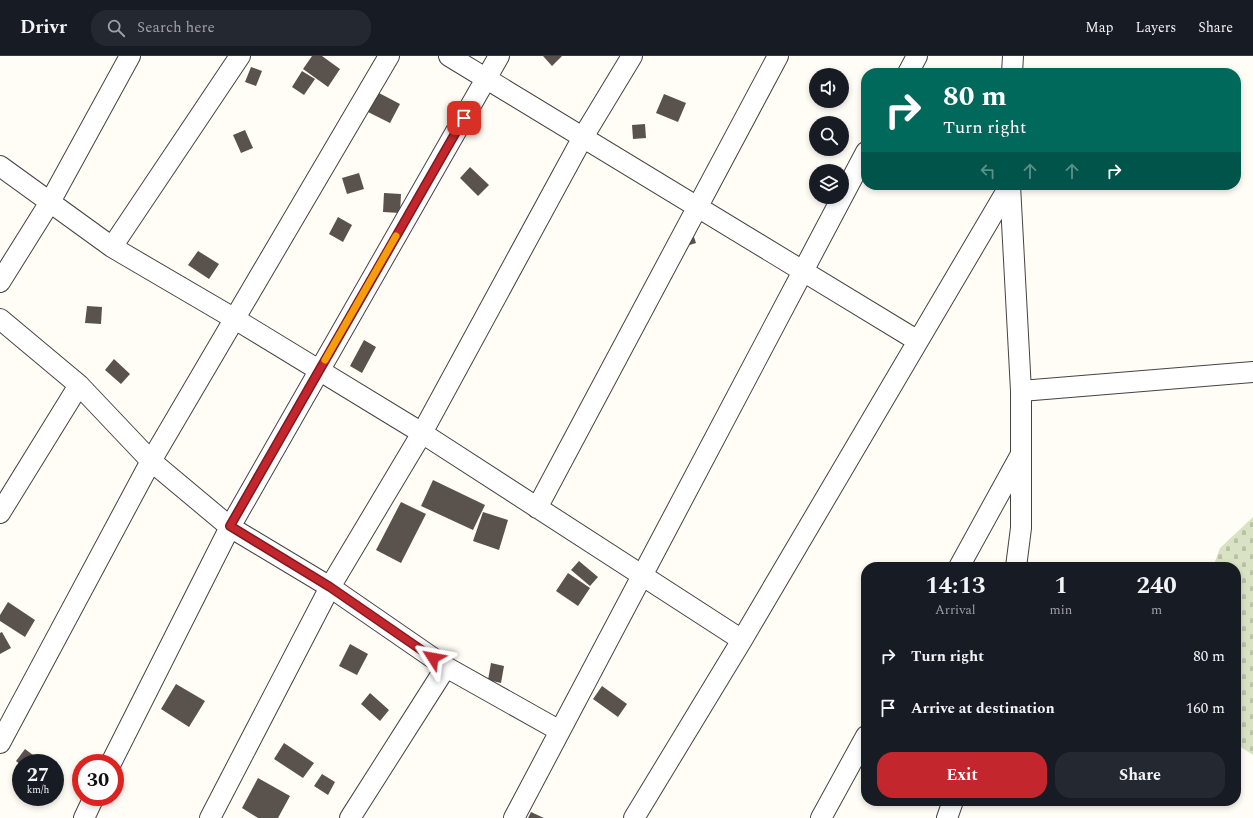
<!DOCTYPE html>
<style>
:root{--surface:#171b24;--page:#242831;--text:#f1f3f6;--muted:#9ea1a6;--line:#363941;--accent:#c4262e}
body{margin:0;font-family:Spectral,serif;background:var(--page);color:var(--text);height:100vh;display:flex;flex-direction:column;font-size:15px;white-space:nowrap}
*{box-sizing:border-box;margin:0}
p{font-size:13px;color:var(--muted)}
.icon{flex:none;width:22px;height:22px;fill:none;stroke:currentColor;stroke-width:2;stroke-linecap:round;stroke-linejoin:round}
.map{position:relative;flex:1;overflow:hidden}
.drawer{position:absolute;left:861px;top:506px;width:380px;height:244px;display:flex;flex-direction:column;background:var(--surface);border-radius:16px;box-shadow:0 2px 6px #0003}
.drawer>*{flex:none}
.guide{position:absolute;left:861px;top:12px;width:380px;height:122px;border-radius:16px;box-shadow:0 2px 6px #0003;background:#00695c;color:#fff;overflow:hidden}
.buttons{position:absolute;left:809px;top:12px;display:grid;gap:8px}
.buttons a{display:grid;place-items:center;width:40px;height:40px;border-radius:50%;background:var(--surface);box-shadow:0 2px 6px #0003;font-size:20px}
.speed{position:absolute;left:12px;top:698px;display:flex;gap:8px;font-size:20px;font-weight:700;text-align:center}
.speed>*{display:grid;place-content:center;width:52px;height:52px;border-radius:50%;background:var(--surface);box-shadow:0 2px 6px #0003;line-height:1}
.speed small{font-size:10px;font-weight:400}
.speed .limit{border:6px solid #d22;background:#fff;color:#111}
.pin{position:absolute;display:grid;place-items:center;width:34px;height:34px;color:#fff;margin:-17px;border-radius:8px;box-shadow:0 2px 6px #0006}
.me{position:absolute;width:44px;margin:-22px;rotate:304deg;stroke-linejoin:round;filter:drop-shadow(0 0 3px #0008)}
.turn{display:flex;align-items:center;gap:14px;height:84px;padding:0 16px;font-size:18px}
.turn .icon{width:52px;height:52px;stroke-width:2.5}
.turn b{display:block;font-size:28px;line-height:34px}
.lanes{display:flex;align-items:center;height:38px;padding:0 16px;background:#0003;justify-content:center;gap:20px;direction:ltr}
.lanes .off{opacity:.35}
.eta{display:flex;justify-content:space-evenly;align-items:center;height:68px;text-align:center}
.eta b{font-size:24px;font-weight:700;line-height:28px}
.action{display:flex;gap:8px;margin-top:auto;padding:8px 16px}
.action a{flex:1;height:46px;border-radius:16px;background:var(--accent);color:#fff;font-size:16px;font-weight:700;line-height:46px;text-align:center}
.action a+a{background:var(--page);color:var(--text)}
ul{padding:0;list-style:none}
li{display:flex;align-items:center;gap:12px;height:52px;padding:0 16px}
li div{flex:1}
li b{display:block;font-size:15px}
li em{font-style:normal}
header{display:flex;align-items:center;gap:24px;box-sizing:border-box;height:56px;padding:0 20px;background:var(--surface);border-bottom:1px solid var(--line)}
header strong{font-size:19px}
nav{display:flex;gap:22px;margin-inline-start:auto;font-size:14px}
.search{width:280px;height:36px;background:var(--page);display:flex;align-items:center;gap:10px;box-sizing:border-box;padding:0 14px;border-radius:16px;color:var(--muted);font-size:15px}
.map>svg:first-child{display:block}
</style>
<header>
<strong>Drivr</strong>
<div class="search"><svg class="icon" aria-label="search" viewBox="0 0 24 24"><circle cx="10" cy="10" r="6"/><path d="M15 15l6 6"/></svg>Search here</div>
<nav><a>Map</a><a>Layers</a><a>Share</a></nav>
</header>
<div class="map">
<svg width="1253" height="762" viewBox="0 0 1253 762">
<defs>
<pattern id="cemetery-stones" width="16" height="16" patternUnits="userSpaceOnUse"><rect width="16" height="16" fill="#d9e3c4"/><path d="M2 7V4a2 2 0 0 1 4 0v3zM10 15v-3a2 2 0 0 1 4 0v3z" fill="#b9c2a7"/></pattern>
</defs>
<rect width="100%" height="100%" fill="#fffdf5"/>
<path fill="url(#cemetery-stones)" d="M1253 461V699L1236 688V511H1213L1220 492Z"/>
<path fill="#5a524d" d="M312 0H322L340 13 328 31 303 13Z
M543 0H562L552 10Z
M251 11 262 15 256 30 245 26Z
M302 15 315 23 304 39 292 31Z
M379 37 400 48 390 67 368 56Z
M664 38 686 47 678 66 656 57Z
M645 68 646 82 633 83 632 69Z
M245 74 253 92 241 97 233 79Z
M470 111 489 129 478 140 460 122Z
M359 117 364 133 347 138 342 122Z
M384 137 401 138 400 157 383 156Z
M338 161 352 169 343 186 329 178Z
M692 175 696 187 683 191Z
M198 195 219 208 209 223 188 209Z
M87 250 102 251 101 268 85 267Z
M364 284 376 291 362 317 350 310Z
M114 303 130 318 121 328 105 314Z
M433 424 485 449 473 474 421 450Z
M401 446 426 458 401 507 376 494Z
M483 456 508 464 499 494 473 485Z
M579 505 598 521 590 530 571 514Z
M568 517 590 532 578 550 556 535Z
M8 546 35 564 25 581 0 565V559Z
M2 576 11 592 0 598V577Z
M350 588 368 598 357 619 339 610Z
M491 607 504 610 501 627 488 624Z
M176 628 205 645 189 671 161 653Z
M602 630 627 648 618 661 593 643Z
M370 637 389 654 380 665 361 648Z
M284 687 314 707 303 722 274 703Z
M25 693 37 702 33 707H21V709L16 705Z
M322 718 335 726 328 739 314 730Z
M258 722 290 740 278 762H258L242 752Z
M531 756 544 762H528Z"/>
<g fill="none" stroke-linecap="round" stroke-linejoin="round">
<defs>
<path id="minor" d="M449 0 918 285
M908 17 917 0
M1012 17 1013 0
M0 110 112 191 235 263 422 377 742 584
M1010 129 1021 335V472L1016 511
M112 191 240 0
M0 226 50 146 130 0
M0 263 79 329 151 405 230 471 111 707
M1021 335 1253 316
M537 452 778 0
M0 457 79 329
M959 511 1020 400
M446 611 560 675
M0 687 151 405 389 0
M84 762 94 741
M210 762 330 531 422 377 583 81 632 0
M350 762 446 611 330 531 230 471 499 0
M514 762 866 96
M634 762 742 584 1010 129
M821 762 866 680
M947 762 953 745"/>
</defs>
<use href="#minor" stroke="#444" stroke-width="22"/>
<use href="#minor" stroke="#fff" stroke-width="20"/>
</g>
<g fill="none" stroke-linecap="round" stroke-linejoin="round">
<defs>
<path id="route" d="M433 602 330 531 230 470 464 62"/>
</defs>
<use href="#route" stroke="#7f191e" stroke-width="10"/>
<use href="#route" stroke="#c4262e" stroke-width="7"/>
<path stroke="#f59e0b" stroke-width="7" d="M325 304 396 180"/>
</g>
</svg>
<div class="buttons">
<a><svg class="icon" aria-label="sound" viewBox="0 0 24 24"><path d="M4 9h4l5-4v14l-5-4H4zM17 9q2 3 0 6"/></svg></a>
<a><svg class="icon" aria-label="search" viewBox="0 0 24 24"><circle cx="10" cy="10" r="6"/><path d="M15 15l6 6"/></svg></a>
<a><svg class="icon" aria-label="layers" viewBox="0 0 24 24"><path d="M12 4l9 5-9 5-9-5zM3 14l9 5 9-5"/></svg></a>
</div>
<div class="speed"><div>27<small>km/h</small></div><div class="limit">30</div></div>
<div class="pin" style="left:464px;top:62px;background:#d93025"><svg class="icon" aria-label="arrive" viewBox="0 0 24 24"><path d="M6 21V4h12l-3 4 3 4H6"/></svg></div>
<svg class="me" style="left:433px;top:602px" viewBox="-20 -20 40 40"><path d="M0-17L14 15 0 8-14 15z" fill="#c4262e" stroke="#fff" stroke-width="4"/></svg>
<div class="guide">
<div class="turn"><svg class="icon" aria-label="right" viewBox="0 0 24 24"><path d="M7 20v-9h11M14 6l5 5-5 5"/></svg><div><b>80 m</b>Turn right</div></div>
<div class="lanes"><svg class="icon off" aria-label="left" viewBox="0 0 24 24"><path d="M17 20v-9H6M10 6l-5 5 5 5"/></svg><svg class="icon off" aria-label="ahead" viewBox="0 0 24 24"><path d="M12 20V5M6 11l6-6 6 6"/></svg><svg class="icon off" aria-label="ahead" viewBox="0 0 24 24"><path d="M12 20V5M6 11l6-6 6 6"/></svg><svg class="icon" aria-label="right" viewBox="0 0 24 24"><path d="M7 20v-9h11M14 6l5 5-5 5"/></svg></div>
</div>
<section class="drawer">
<div class="eta">
<div><b>14:13</b><p>Arrival</p></div>
<div><b>1</b><p>min</p></div>
<div><b>240</b><p>m</p></div>
</div>
<ul>
<li><svg class="icon" aria-label="right" viewBox="0 0 24 24"><path d="M7 20v-9h11M14 6l5 5-5 5"/></svg><div><b>Turn right</b></div><em>80 m</em></li>
<li><svg class="icon" aria-label="arrive" viewBox="0 0 24 24"><path d="M6 21V4h12l-3 4 3 4H6"/></svg><div><b>Arrive at destination</b></div><em>160 m</em></li>
</ul>
<div class="action"><a>Exit</a><a>Share</a></div>
</section>
</div>
